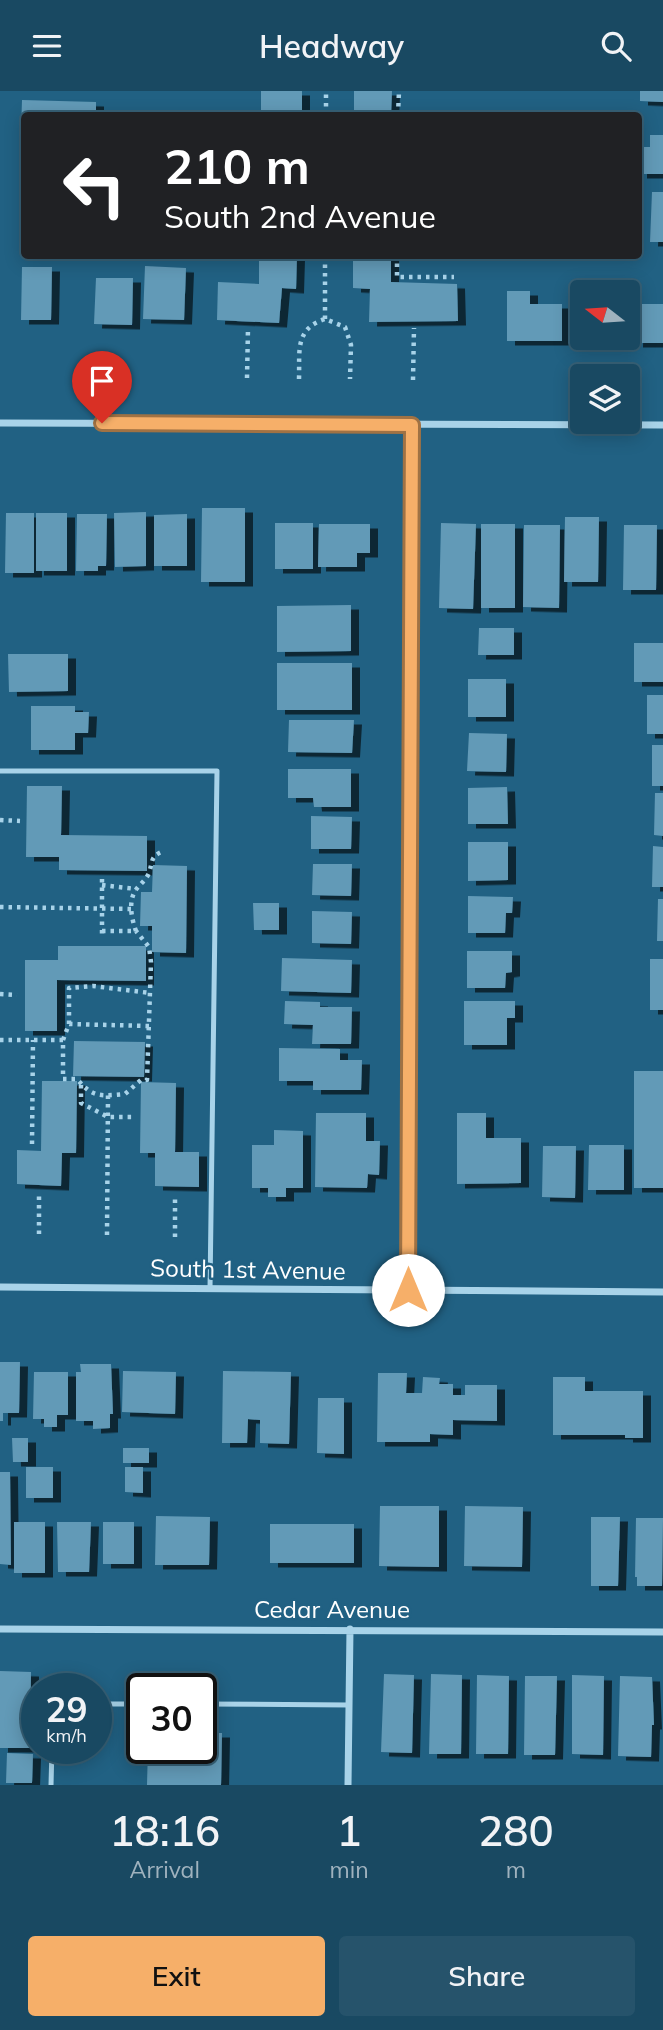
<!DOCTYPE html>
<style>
:root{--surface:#194962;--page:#26536b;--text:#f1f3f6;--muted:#9fb2be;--line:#376177;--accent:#f6af69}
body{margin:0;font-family:Mulish,sans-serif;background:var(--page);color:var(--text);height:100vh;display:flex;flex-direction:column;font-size:26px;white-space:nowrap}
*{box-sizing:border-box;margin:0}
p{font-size:23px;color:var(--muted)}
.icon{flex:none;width:38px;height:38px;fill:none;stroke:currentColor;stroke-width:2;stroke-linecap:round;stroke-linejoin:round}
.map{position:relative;height:1694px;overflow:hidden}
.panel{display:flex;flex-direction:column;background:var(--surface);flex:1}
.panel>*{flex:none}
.top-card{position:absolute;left:21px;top:21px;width:621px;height:147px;border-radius:7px;box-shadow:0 4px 18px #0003,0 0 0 2px var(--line);background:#202124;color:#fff;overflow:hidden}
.needle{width:46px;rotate:287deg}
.tools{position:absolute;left:570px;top:189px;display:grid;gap:14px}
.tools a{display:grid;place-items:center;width:70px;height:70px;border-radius:7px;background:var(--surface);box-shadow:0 4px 18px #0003,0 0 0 2px var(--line);font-size:35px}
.speed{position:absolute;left:21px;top:1582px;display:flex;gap:14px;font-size:35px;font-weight:700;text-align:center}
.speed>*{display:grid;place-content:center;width:91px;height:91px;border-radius:50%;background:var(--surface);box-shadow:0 4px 18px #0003,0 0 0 2px var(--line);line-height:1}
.speed small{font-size:18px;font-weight:400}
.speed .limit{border:4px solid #111;border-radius:10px;background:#fff;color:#111}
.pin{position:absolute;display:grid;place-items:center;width:60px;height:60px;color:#fff;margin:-72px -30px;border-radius:50% 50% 50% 0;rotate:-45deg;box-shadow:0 0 7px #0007}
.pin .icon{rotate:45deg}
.me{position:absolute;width:77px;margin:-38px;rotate:0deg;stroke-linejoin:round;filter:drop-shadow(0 0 5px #0008)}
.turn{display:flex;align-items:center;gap:24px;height:147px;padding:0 28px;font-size:32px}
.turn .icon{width:91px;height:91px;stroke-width:2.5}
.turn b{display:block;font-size:49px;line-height:60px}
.eta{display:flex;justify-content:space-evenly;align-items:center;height:119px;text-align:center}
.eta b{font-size:42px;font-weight:600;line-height:49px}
.cta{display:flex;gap:14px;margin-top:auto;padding:14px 28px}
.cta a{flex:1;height:80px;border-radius:7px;background:var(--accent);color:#111;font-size:28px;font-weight:600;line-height:80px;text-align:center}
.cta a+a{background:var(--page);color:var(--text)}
header{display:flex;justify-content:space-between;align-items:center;height:91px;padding:0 28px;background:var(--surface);font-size:32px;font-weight:600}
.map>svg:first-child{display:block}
</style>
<header><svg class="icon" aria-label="menu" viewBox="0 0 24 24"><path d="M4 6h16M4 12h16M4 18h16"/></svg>Headway<svg class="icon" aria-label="search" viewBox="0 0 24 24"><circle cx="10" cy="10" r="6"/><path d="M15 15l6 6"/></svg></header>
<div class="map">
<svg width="663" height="1694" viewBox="0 0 663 1694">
<defs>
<filter id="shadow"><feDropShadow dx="8" dy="4.5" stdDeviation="0" flood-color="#0009"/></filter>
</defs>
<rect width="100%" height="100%" fill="#216183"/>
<path fill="#629ab7" filter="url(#shadow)" d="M261 0H302V24H261Z
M354 0H392L391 24H354Z
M640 0H663V11L640 10Z
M22 9 96 11V24H24V40H21Z
M650 44H663V83H639V56H650Z
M20 50H24V83H20Z
M652 101H663V151H650Z
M259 164H297L296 198 282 197 279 232 217 229 218 191 259 193Z
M353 164H391V191L457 193 458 230 369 231 370 198 353 197Z
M145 175 186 177 184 229 143 228Z
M22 176H52L51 229H21Z
M96 187H133L132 234 94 233Z
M507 200H530V213H562V250H507Z
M636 213H663V252H635Z
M202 417H245V491H201Z
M146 421V475L115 476 114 422Z
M6 422H34V482H5Z
M36 422H67V480H36Z
M77 423H107L106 475H98V480H76Z
M187 423V475H154V424Z
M565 426H599L598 491H564Z
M275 432H313V478H275Z
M441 432 476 433 473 518 439 517Z
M319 433H370V462H357V476H318Z
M481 433H515V517H481Z
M524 434H560L559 517 523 516Z
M624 434H657L656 499H623Z
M351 514V560L277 561V515Z
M479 537H514V564H478Z
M634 552H663V591H634Z
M8 563H68V600L9 601Z
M277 572H352V619H277Z
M468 588H506V626H468Z
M647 604H663V643H647Z
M31 615H75V621H89L88 642H75V659H31Z
M289 629H354L352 662 288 661Z
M469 642 507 643 506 681 467 680Z
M652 654H663V695H652Z
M288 678H351V716H314L313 707H288Z
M27 695H62L61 744 147 745V780L59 779V766H26Z
M507 696 508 733H468V697Z
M655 702H663V745L654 744Z
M311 725 352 726 351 758H311Z
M468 751H508V789L468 790Z
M653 755 663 756V796H652Z
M313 773H352L351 805 312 804Z
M153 774 187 775 186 862 152 861V835H140L141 801H152Z
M468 805 513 806 512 822H506L505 842H468Z
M658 808H663V850H657Z
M253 812H279V839H254Z
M312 820 352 821 351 853 312 852Z
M58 855H146V890L57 889V940H25V869H58Z
M467 860H512V881L506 882 505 897H467Z
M282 867 352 869 351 902 281 900Z
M650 868H663V919H650Z
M285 910 320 911V916H352L351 953H312L313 934 284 933Z
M464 910H515V927H507V954H464Z
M74 950 145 951 144 986 73 985Z
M279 957 340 958V969H362L361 999H313V990H279Z
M634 980H663V1097H634Z
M42 990H77L76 1062H62L61 1095 17 1093V1059L41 1060Z
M141 991 176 992 175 1061H199V1096L155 1095V1062H140Z
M316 1022H366V1050H380L379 1084 368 1083 367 1097 315 1096Z
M457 1022H486V1047H521V1092L457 1093Z
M274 1039 303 1040V1097H286V1106H268V1097H252V1054H274Z
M589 1054H624V1099H588Z
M543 1055H576L575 1107 542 1106Z
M0 1271H20L19 1322H3V1330H0Z
M80 1273H111L113 1323H110V1337L93 1338V1330H76V1281H81Z
M123 1280 176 1281 175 1323 122 1321Z
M223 1280 291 1281 289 1353 260 1352V1329L248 1328 247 1352H222Z
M34 1281H68V1324H57V1336H44V1328H33Z
M378 1282H407L406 1302H422L423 1286 440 1287 439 1293H453V1304H465V1294H497V1330L453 1329V1344L430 1343V1351H377Z
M553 1286H585V1300H643V1347H625V1344H553Z
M318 1307H344V1363L317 1362Z
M12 1347H28V1371H13Z
M123 1357H149V1372H123Z
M26 1376H53V1407H26Z
M125 1376H143V1402L125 1401Z
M0 1381H10L11 1474 0 1473Z
M380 1415H439V1476L379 1475Z
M465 1415 523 1416 522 1476 464 1475Z
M156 1425 210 1426 209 1474H155Z
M591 1426H620L618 1495H591Z
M636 1427H663L662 1495H637V1486H635Z
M14 1431H45V1482H14Z
M57 1431H91L89 1481H58Z
M103 1431H134V1473H103Z
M270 1433H354V1472H270Z
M0 1580 31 1581 30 1657H0Z
M384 1583 414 1584 412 1662 381 1661Z
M431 1583 462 1584 461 1663H429Z
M477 1584 509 1585 508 1663H476Z
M572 1584 604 1585 603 1664 572 1663Z
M525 1585H557L555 1664H524Z
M620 1585 652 1586 654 1634H652L651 1666 618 1665Z
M201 1642H222L221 1694H147L148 1657H201Z
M7 1662 33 1663 32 1692H6Z"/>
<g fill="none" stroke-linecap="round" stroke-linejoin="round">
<path stroke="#a8d3e9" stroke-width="4.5" stroke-dasharray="3.5 5" stroke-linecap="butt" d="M326 24V0
M398 24 399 0
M397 164V186H454
M325 228V164
M247 287 248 237
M299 288C300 261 294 238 325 228L345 236 351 254 350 288
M413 289 414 237
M0 729 20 730
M102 788V847
M102 794 136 798
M0 816 132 818
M102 840H136C132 829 128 812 135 800 139 794 146 789 149 782 153 770 150 765 164 760
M0 903 17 904
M69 933 149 935
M0 949H63V988H77C93 1007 100 1005 125 1003L141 989H147L151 871 149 856 136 840
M63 949 69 933V897L93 895 150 902
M81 994V1012L108 1026H133
M32 1053 33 949
M39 1143V1105
M107 1144 108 1003
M175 1146V1108"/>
<path stroke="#a8d3e9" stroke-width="5" d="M0 680H217L210 1198
M96 1613H142
M201 1613 349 1614
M51 1694 52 1657"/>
<path stroke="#a8d3e9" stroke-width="7" d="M0 332 663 334
M0 1196 663 1201
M408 1199 412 334
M0 1538 663 1541
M348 1694 350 1538"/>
</g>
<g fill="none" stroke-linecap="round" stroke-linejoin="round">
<defs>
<path id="route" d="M102 332 412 334 408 1199"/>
</defs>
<use href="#route" stroke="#a07244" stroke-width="18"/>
<use href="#route" stroke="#f6af69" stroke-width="12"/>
</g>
<g text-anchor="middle" stroke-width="5" stroke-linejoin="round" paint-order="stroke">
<g font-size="24" fill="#fff" stroke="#216183">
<text transform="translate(248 1179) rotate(1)" y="8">South 1st Avenue</text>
<text x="332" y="1527">Cedar Avenue</text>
</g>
</g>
</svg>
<div class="tools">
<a><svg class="needle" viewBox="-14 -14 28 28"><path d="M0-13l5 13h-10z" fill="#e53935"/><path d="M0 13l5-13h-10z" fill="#9fb2be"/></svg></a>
<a><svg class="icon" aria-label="layers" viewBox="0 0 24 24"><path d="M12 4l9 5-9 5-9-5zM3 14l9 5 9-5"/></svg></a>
</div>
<div class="speed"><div>29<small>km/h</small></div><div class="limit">30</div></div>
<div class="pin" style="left:102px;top:332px;background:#d93025"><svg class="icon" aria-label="arrive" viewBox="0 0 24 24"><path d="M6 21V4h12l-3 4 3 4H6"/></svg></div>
<svg class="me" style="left:408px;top:1199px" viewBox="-20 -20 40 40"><circle r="19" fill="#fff"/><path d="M0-13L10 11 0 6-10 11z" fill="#f6af69"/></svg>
<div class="top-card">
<div class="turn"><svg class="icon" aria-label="left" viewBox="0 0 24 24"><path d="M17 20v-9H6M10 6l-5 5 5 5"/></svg><div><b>210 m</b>South 2nd Avenue</div></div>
</div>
</div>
<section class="panel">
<div class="eta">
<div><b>18:16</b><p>Arrival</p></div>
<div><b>1</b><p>min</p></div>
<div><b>280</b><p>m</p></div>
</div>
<div class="cta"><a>Exit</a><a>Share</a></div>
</section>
